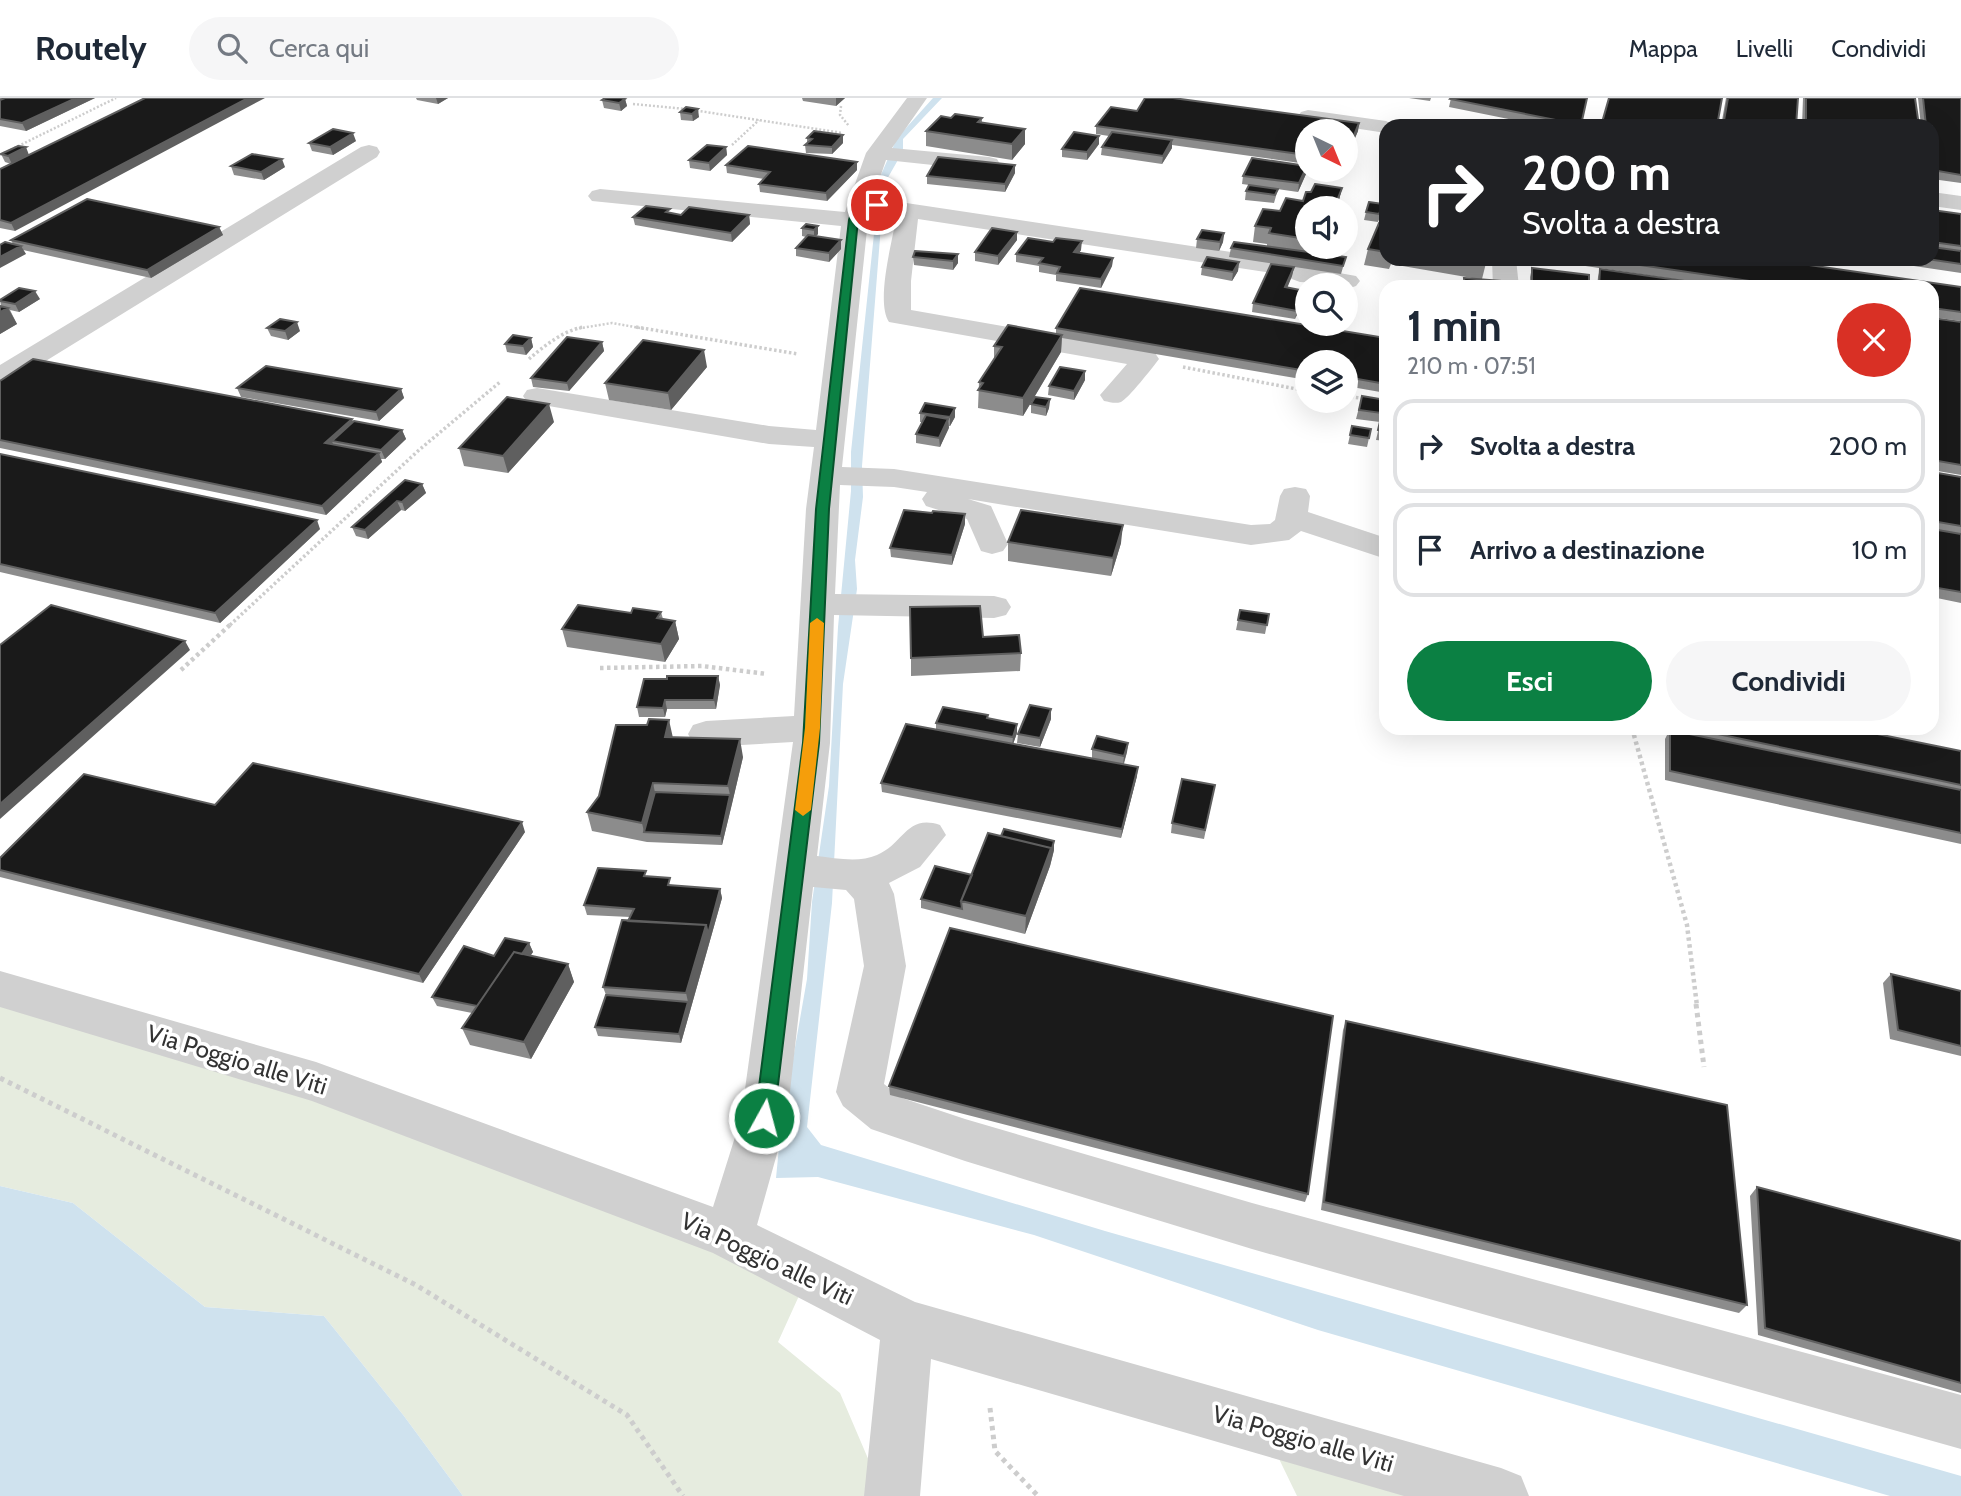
<!DOCTYPE html>
<html lang="it">
<meta charset="utf-8">
<style>
:root{--surface:#fff;--page:#f6f6f7;--text:#1f2937;--muted:#747a83;--line:#e0e1e3;--accent:#0b8043}
body{margin:0;font-family:Cabin,sans-serif;background:var(--page);color:var(--text);height:100vh;display:flex;flex-direction:column;font-size:26px;white-space:nowrap}
*{box-sizing:border-box;margin:0}
p{font-size:23px;color:var(--muted)}
.icon{flex:none;width:38px;height:38px;fill:none;stroke:currentColor;stroke-width:2;stroke-linecap:round;stroke-linejoin:round}
.map{position:relative;flex:1;overflow:hidden}
.sheet{position:absolute;left:1379px;top:182px;width:560px;height:455px;display:flex;flex-direction:column;background:var(--surface);border-radius:21px;box-shadow:0 7px 28px #0002}
.sheet>*{flex:none}
.banner{position:absolute;left:1379px;top:21px;width:560px;height:147px;border-radius:21px;box-shadow:0 7px 28px #0002;background:#202124;color:#fff;overflow:hidden}
.needle{width:46px;rotate:137deg}
.buttons{position:absolute;left:1295px;top:21px;display:grid;gap:14px}
.buttons a{display:grid;place-items:center;width:63px;height:63px;border-radius:50%;background:var(--surface);box-shadow:0 7px 28px #0002;font-size:35px}
.pin{position:absolute;display:grid;place-items:center;width:60px;height:60px;color:#fff;margin:-30px;border:4px solid #fff;border-radius:50%;box-shadow:0 2px 7px #0007}
.me{position:absolute;width:77px;margin:-38px;rotate:7deg;stroke-linejoin:round;filter:drop-shadow(0 0 5px #0008)}
.turn{display:flex;align-items:center;gap:24px;height:147px;padding:0 28px;font-size:32px}
.turn .icon{width:91px;height:91px;stroke-width:2.5}
.turn b{display:block;font-size:49px;line-height:60px}
.round{display:grid;place-items:center;flex:none;width:74px;height:74px;border-radius:37px;background:var(--page)}
.summary{display:flex;align-items:center;justify-content:space-between;height:119px;padding:0 28px}
h1{font-size:42px;font-weight:800;line-height:52px}
.primary-button{display:flex;gap:14px;margin-top:auto;padding:14px 28px}
.primary-button a{flex:1;height:80px;border-radius:42px;background:var(--accent);color:#fff;font-size:28px;font-weight:800;line-height:80px;text-align:center}
.primary-button a+a{background:var(--page);color:var(--text)}
ul{padding:0;list-style:none}
li{display:flex;align-items:center;gap:21px;height:94px;margin:0 14px 10px;padding:0 14px;border:4px solid var(--line);border-radius:21px}
li div{flex:1}
li b{display:block;font-size:26px}
li em{font-style:normal}
header{display:flex;align-items:center;gap:42px;box-sizing:border-box;height:98px;padding:0 35px;background:var(--surface);border-bottom:2px solid var(--line)}
header strong{font-size:33px}
nav{display:flex;gap:38px;margin-inline-start:auto;font-size:24px}
.search{width:490px;height:63px;background:var(--page);display:flex;align-items:center;gap:18px;box-sizing:border-box;padding:0 24px;border-radius:38px;color:var(--muted);font-size:26px}
.map>svg:first-child{display:block}
</style>
<header>
<strong>Routely</strong>
<div class="search"><svg class="icon" aria-label="search" viewBox="0 0 24 24"><circle cx="10" cy="10" r="6"/><path d="M15 15l6 6"/></svg>Cerca qui</div>
<nav><a>Mappa</a><a>Livelli</a><a>Condividi</a></nav>
</header>
<div class="map">
<svg width="1961" height="1398" viewBox="0 0 1961 1398">
<rect width="100%" height="100%" fill="#fff"/>
<path fill="#e6ecdf" d="M0 897 316 984 808 1178 778 1244 840 1295 884 1398H463L404 1318 324 1218 205 1209 73 1105 0 1088Z
M1264 1330 1501 1398H1297Z"/>
<path fill="#cfe2ee" d="M933 0H942L903 41V53L886 83 883 102 862 368 863 399 855 462 857 491 843 586 832 805 807 1029 821 1047 1105 1133 1961 1378V1398H1890L1318 1232 1034 1137 818 1079 776 1080 781 1029 807 881 812 804 829 688 838 529 851 393V354L880 79 897 40Z
M0 1088 73 1105 205 1209 324 1218 404 1318 463 1398H0Z"/>
<g fill="none" stroke-linecap="round" stroke-linejoin="round">
<path stroke="#cdcdcd" stroke-width="2.5" stroke-dasharray="2 2" stroke-linecap="butt" d="M633 6 686 11 843 35
M841 8 840 17 849 28
M732 47 759 22
M0 57 116 0
M575 231 612 225 646 231"/>
<path stroke="#cdcdcd" stroke-width="3.5" stroke-dasharray="2.5 2.5" stroke-linecap="butt" d="M636 229 798 256
M529 261C544 248 564 232 584 229
M1183 269 1307 293
M1346 298 1366 301
M230 527 419 352 500 284"/>
<path stroke="#cdcdcd" stroke-width="4.5" stroke-dasharray="3.5 3.5" stroke-linecap="butt" d="M600 570 702 568 767 576
M181 572 232 525
M1632 630 1687 827 1697 908"/>
<path stroke="#cdcdcd" stroke-width="5" stroke-dasharray="4.5 4.5" stroke-linecap="butt" d="M1696 906 1704 969
M0 980 416 1187 627 1317 683 1398
M990 1310 995 1353 1038 1398"/>
<path fill="#d0d0d0" fill-rule="evenodd" d="M907 0H927L892 50 989 59 997 61 1000 66 997 71 989 73 886 62 873 100 1284 162 1306 169 1356 178 1360 183 1356 188 1347 191 1346 187 1300 184 1278 176 918 121 911 183V212L1155 255 1159 261C1153 269 1128 301 1121 304 1115 306 1110 304 1104 303L1100 297 1127 266 889 224C876 205 891 148 895 126L894 120 888 116 869 113 842 369 894 371 1251 427 1270 426 1275 422 1280 398 1284 391 1295 389 1306 391 1310 398 1308 414 1386 440V461L1301 433 1289 442 1251 447 968 401 991 408 1008 446 1003 453 992 456 981 453 967 421 926 408 922 401 927 394 894 389 840 387 835 496 994 498 1006 501 1011 509 1006 517 994 520 834 517 830 645 817 758C835 760 859 765 877 757 904 746 906 716 940 727L946 737 920 769 889 785 894 796 906 868 884 986 902 1000 965 1021 1252 1105 1961 1297V1351L1252 1151 965 1063 871 1031 843 1008 836 994 864 868 854 801 846 792 813 789 787 1020 757 1127 915 1204 1501 1370 1521 1378 1529 1398H1404L931 1261 920 1398H864L880 1242 713 1155 312 1003 0 909V873L316 964 713 1109 741 1020 793 644 706 649 693 645 688 636 693 627 706 623 794 618 806 411 814 349 769 346 537 306 527 304 523 298 527 292 537 290 769 328 816 332 841 128 592 103 588 98 592 93 600 91 845 114 866 55Z
M1308 12 1386 23 1396 28H1386V35L1301 22 1298 18 1301 14Z
M369 47 377 49 380 54 377 59 10 285 0 287V267L361 49Z
M1932 94 1961 98V112L1932 108Z
M1492 161H1516L1519 189H1493Z"/>
</g>
<path fill="#8c8c8c" d="M0 0H95L26 33 0 28Z
M416 0H448L438 6 417 2Z
M802 0H845L836 8 803 3Z
M1409 0H1431L1430 3Z
M1451 0H1587L1580 28H1543L1449 9Z
M1726 0H1798L1796 28H1721Z
M1803 0H1915L1919 28H1802Z
M1918 0H1961V85L1932 81V28H1921Z
M625 1 627 8 621 13 604 10 602 2Z
M686 9 699 19 693 23 681 22 680 14Z
M1137 13 1359 25 1358 33 1346 61V33H1307V66L1172 47V50L1162 66 1101 57 1102 49 1109 38 1096 36V28Z
M951 20H982V25L1025 31V46L1012 62 926 48V33Z
M807 40 843 45 832 56 806 55 805 47 807 45Z
M356 43 333 57 312 53 309 45Z
M1099 46 1087 62 1062 59V51Z
M18 48 15 133 0 130V71L11 66 5 64 1 56Z
M726 49 727 57 710 73 690 70 689 62Z
M857 64V72L827 103 760 94 759 86 764 81 727 75 726 67Z
M1015 67V75L1005 94 927 86V78Z
M231 68 285 69 264 82 234 77Z
M1306 76 1298 94 1242 86 1243 78Z
M1385 81H1386V93L1382 92Z
M1342 90 1337 110H1307V149H1322L1319 156 1346 159 1341 176 1229 159 1231 150 1267 148V146L1253 144 1255 128 1280 113 1303 103 1311 94Z
M1278 91 1274 105 1245 102 1246 93Z
M1932 112 1961 116V175L1867 161H1932Z
M1366 114H1382L1378 124 1364 122Z
M670 115 681 117H749L750 126 732 144 635 127 633 119Z
M806 126 818 136 816 138 841 142V151L829 164 796 158V150L806 139 802 138V130Z
M1386 126V161H1487L1482 181 1502 189H1461L1464 180H1472L1391 166 1389 171 1364 167 1368 151Z
M219 129 223 137 151 180 23 152 26 156 13 146 11 142Z
M1017 134V142L998 167 975 163V154Z
M1224 135 1223 144 1219 153 1196 150 1197 141Z
M1081 152 1079 155 1113 160 1112 168 1101 190 1056 183V177L1039 174V168L1016 164V156Z
M958 156V165L953 172 914 167 913 159Z
M1538 161H1768L1961 189V223L1932 219V189H1728Z
M1239 164 1238 173 1232 183 1201 177 1202 169Z
M1294 169 1292 178 1287 189 1305 193 1304 201 1295 221 1252 214 1253 205Z
M1532 170 1589 189H1530V179Z
M1600 171 1727 189H1597L1598 179Z
M40 201 19 214 10 212 17 226 0 236V208H1L0 202Z
M1932 220 1961 224V377L1932 372Z
M267 230 300 233 288 242 271 238Z
M1056 230 1386 240V295L1346 288V264H1307V282L1062 240 1061 254 1023 318 978 310 979 284 994 262V248L1056 236Z
M531 240 533 249 526 257 507 254 505 246Z
M602 244 604 253 569 293 533 289 531 280Z
M707 269 671 312 609 302 605 285Z
M1085 282 1074 302 1048 297 1049 288Z
M0 283 352 321 353 324 402 332 406 341 385 361H381L382 364 326 417 0 350Z
M237 290 401 291 404 300 379 323 241 299Z
M1362 298 1386 302V343L1376 342 1380 324 1356 321Z
M1050 301 1049 310 1046 318 1031 315V306Z
M955 310V319L950 328H949L940 349 916 345V336L922 324H920V315Z
M554 324 508 375 464 368 459 350Z
M1352 328 1371 331 1367 349 1348 346Z
M0 356 320 431 220 525 0 474Z
M1932 374 1961 379V505L1932 499Z
M422 386 426 395 405 413 401 412 368 441 356 438 352 429Z
M965 426 952 467 891 459 890 450Z
M1008 444 1121 445 1111 478 1008 463Z
M1240 512 1269 516 1265 536 1236 532Z
M661 514 663 521 675 523 679 541 665 564 567 549 562 531 631 515Z
M983 539 1021 555 1020 573 911 578V560Z
M718 578 720 587 716 611H667L665 619H639L637 609 667 581Z
M1051 611V621L1040 649 1017 645 1018 636Z
M988 617V621L1017 626V635L1013 646 1092 660V651L1128 645 1127 654 1124 666 1137 678 1121 740 882 694 881 685 936 632V625Z
M1668 630H1848L1961 653V746L1665 682V641L1668 635Z
M673 639 743 659 722 747 647 744 592 733 587 714Z
M1215 687 1204 741 1171 735 1172 725Z
M215 707 525 734 423 885 0 779V760Z
M1001 738 1054 743V752L1050 768 1025 836 921 810V801L972 777Z
M647 778 672 787 720 791 722 800 681 945 598 938 595 929 606 897 603 889 630 819 587 817 584 807Z
M529 845 533 854 530 858 568 866 574 884 531 961 470 947 462 930 472 915 437 908 432 899 494 858Z
M1891 876 1961 893V958L1890 941 1883 885Z
M1346 923 1747 1207 1739 1215 1321 1112 1343 932Z
M889 988 1308 1096 1305 1104 890 997Z
M1757 1089 1961 1143V1295L1758 1237 1750 1098Z"/>
<path fill="#5f5f5f" d="M76 0H95L26 33 22 25Z
M248 0H265L15 133 11 125Z
M436 0H448L438 6Z
M836 0H845L836 8Z
M625 1 627 8 621 13 619 5Z
M698 11 699 19 693 23 692 16Z
M1359 25 1358 33 1346 61V57Z
M1025 31V46L1012 62V46Z
M353 35 356 43 333 57 330 49Z
M843 37V45L832 56V49Z
M1099 38V46L1087 62V54Z
M1172 42V50L1162 66 1163 58Z
M26 49 29 57 12 66 8 58Z
M726 49 727 57 710 73 709 65Z
M282 61 285 69 264 82 261 74Z
M857 64V72L827 103 826 95Z
M1015 67V75L1005 94V86Z
M1307 68 1306 76 1298 94 1299 85Z
M1342 90 1337 110H1334Z
M749 117 750 126 732 144 731 135Z
M818 128V136L814 140V132Z
M219 129 223 137 151 180 147 172Z
M1017 134V142L998 167V158Z
M1224 135 1223 144 1219 153 1220 144Z
M841 142V151L829 164V155Z
M1082 143 1081 152 1074 163V154Z
M21 148 26 156 0 170V159Z
M958 156V165L953 172V163Z
M1113 160 1112 168 1101 190V181Z
M1239 164 1238 173 1232 183 1233 174Z
M1294 169 1292 178 1284 198 1285 189Z
M35 193 40 201 19 214 15 206Z
M1305 193 1304 201 1295 221 1297 213Z
M8 210 17 226 0 236V214Z
M297 224 300 233 288 242 285 233Z
M1062 237 1061 254 1023 318V300Z
M531 240 533 249 526 257 523 248Z
M602 244 604 253 569 293 567 285Z
M704 252 707 269 671 312 668 295Z
M1085 273V282L1074 302V293Z
M401 291 404 300 379 323 376 314Z
M1050 301 1049 310 1046 318V309Z
M549 306 554 324 508 375 503 358Z
M955 310V319L950 328V319Z
M352 321 355 330 332 343 334 349 325 345Z
M948 321 949 330 940 349 939 340Z
M402 332 406 341 385 361 381 352Z
M379 355 382 364 326 417 322 408Z
M422 386 426 395 405 413 402 404Z
M397 403 401 412 368 441 365 432Z
M965 416V426L952 467V457Z
M317 422 320 431 220 525 215 515Z
M1123 427 1121 445 1111 478 1113 460Z
M675 523 679 541 665 564 661 546Z
M185 543 190 552 0 721V706Z
M718 578 720 587 716 611 714 602Z
M665 602 667 611 665 619 663 610Z
M1051 611V621L1040 649V640Z
M669 622 673 640 665 639Z
M1017 626V635L1012 649 1013 639Z
M740 641 743 659 732 706 728 688Z
M1128 645 1127 654 1123 667 1124 658Z
M1138 669 1137 678 1121 740 1122 731Z
M653 685 657 704 644 734 642 725Z
M730 697 732 706 722 747 721 738Z
M522 724 525 734 423 885 419 876Z
M1054 743V752L1050 768 1025 836 1026 818 1051 750Z
M720 791 722 800 681 945 679 936 688 904 686 895 706 827Z
M529 845 533 854 489 919 485 910Z
M568 866 574 884 531 961 524 944Z"/>
<path fill="#1a1a1a" stroke="#5f5f5f" stroke-width="2" d="M5 0H76L22 25 0 21V2Z
M145 0H248L11 125 0 122V71Z
M605 0H621L625 1 619 5 602 2Z
M1145 0H1173L1359 25 1346 57V33H1307V57L1096 28 1111 9 1137 13Z
M1451 0H1587L1581 27 1450 1Z
M1609 0H1722L1717 28H1601Z
M1728 0H1798L1796 28H1723Z
M1806 0H1915L1919 28H1806Z
M1923 0H1961V77L1932 72V28H1926Z
M686 9 698 11 692 16 680 14Z
M955 16 982 20 978 24 1025 31 1012 46 926 33 941 18 951 20Z
M333 31 353 35 330 49 309 45Z
M814 33 843 37 832 49 805 47 812 41 807 40Z
M1074 34 1099 38 1087 54 1062 51Z
M1112 34 1172 42 1163 58 1102 49Z
M707 47 726 49 709 65 689 62Z
M18 48 26 49 8 58 1 56Z
M748 48 857 64 826 95 759 86 770 74 726 67Z
M252 56 282 61 261 74 231 68Z
M938 59 1015 67 1005 86 927 78Z
M1252 60 1307 68 1299 85 1243 78Z
M1315 86 1342 90 1334 110H1307V141L1269 135 1271 130 1255 128 1263 111 1280 113 1286 100 1303 103 1306 94H1311Z
M1249 87 1278 91 1275 97 1246 93Z
M87 101 219 129 147 172 11 142Z
M1369 104 1383 106 1379 116 1366 114Z
M646 108 670 111 666 114 681 117 689 109 749 117 731 135 633 119Z
M1932 112 1961 116V148L1932 144Z
M1379 125 1386 126V154L1368 151Z
M806 126 818 128 814 132 802 130Z
M992 130 1017 134 998 158 975 154Z
M1202 132 1224 135 1220 144 1197 141Z
M808 137 841 142 829 155 796 150Z
M1028 140 1053 144 1056 140 1082 143 1074 154 1113 160 1101 181 1057 175 1060 169 1039 165 1043 160 1016 156Z
M5 144 21 148 0 159V147Z
M1234 144 1346 159 1343 168 1231 150Z
M1932 149 1961 153V166L1927 161H1932Z
M915 153 958 156 953 163 913 159Z
M1207 159 1239 164 1233 174 1202 169Z
M1461 161H1487L1486 165Z
M1599 161H1767L1961 189V214L1932 210V189H1790Z
M1271 166 1294 169 1285 189 1305 193 1297 213 1253 205Z
M1532 170 1589 177V189H1550L1532 187Z
M1600 171 1727 189H1599Z
M1464 180 1501 183 1502 189H1465Z
M19 190 35 193 15 206 0 203V202Z
M1080 190 1386 240V286L1346 279V264H1307V273L1056 230Z
M0 208 8 210 0 214Z
M1932 220 1961 224V367L1932 362Z
M280 221 297 224 285 233 267 230Z
M1008 227 1062 237 1023 300 978 292 983 285 979 284 1002 249 994 248Z
M513 237 531 240 523 248 505 246Z
M567 239 602 244 567 285 531 280Z
M643 242 704 252 668 295 605 285Z
M33 261 352 321 325 345 379 355 322 408 0 342V283Z
M266 268 401 291 376 314 237 290Z
M1060 269 1085 273 1074 293 1049 288Z
M1362 298 1386 302V334L1378 332 1382 315 1359 312Z
M507 299 549 306 503 358 459 350Z
M1035 299 1050 301 1046 309 1031 306Z
M925 305 955 310 950 319 920 315Z
M926 317 948 321 939 340 916 336Z
M354 323 402 332 381 352 332 343Z
M1352 328 1371 331 1369 340 1350 337Z
M0 356 317 422 215 515 0 466Z
M1932 374 1961 379V428L1932 423Z
M405 382 422 386 402 404 397 403 365 432 352 429Z
M904 412 932 415 933 413 965 416 952 457 890 450Z
M1021 412 1123 427 1113 460 1008 444Z
M1932 431 1961 436V494L1932 489Z
M51 507 185 543 0 706V547Z
M578 507 631 515 633 510 661 514 657 520 675 523 661 546 562 531Z
M980 508 983 539 1019 537 1021 555 911 560 910 509Z
M1240 512 1269 516 1267 527 1238 522Z
M667 578H718L714 602H665L663 610 637 609 644 581H667Z
M1030 607 1051 611 1040 640 1018 636Z
M943 609 988 617 987 620 1017 626 1013 639 936 625Z
M649 621 669 622 665 639 740 641 728 688 653 685 642 725 587 714 599 698 616 627H647Z
M906 626 1138 669 1122 731 881 685Z
M1689 630H1848L1961 653V687Z
M1670 632 1961 692V735L1670 673Z
M1097 638 1128 645 1124 658 1092 651Z
M253 665 522 724 419 876 0 772V760L84 676 215 707Z
M1182 681 1215 687 1205 732 1172 725Z
M655 694 730 697 721 738 644 734Z
M1004 731 1054 743 1050 758 1051 750 1001 738Z
M988 735 1051 750 1026 818 961 803Z
M935 768 972 777 961 803 962 811 921 801Z
M598 770 646 773 644 778 670 780 668 787 720 791 708 836 706 827 628 823 634 811 584 807Z
M622 822 706 827 686 895 603 889Z
M950 830 1333 918 1308 1096 889 988Z
M505 840 529 845 522 856 514 854 477 908 432 899 464 848 494 858Z
M514 854 568 866 524 944 462 930Z
M1891 876 1961 893V948L1898 932Z
M606 897 688 904 679 936 595 929Z
M1346 923 1727 1007 1747 1207 1324 1104Z
M1757 1089 1961 1143V1285L1765 1230Z"/>
<path fill="#0b8043" stroke="#07532c" stroke-width="2" d="M859 102 882 107 877 110 863 109 858 122 829 411 819 645 774 1020 771 1027 764 1029 758 1027 755 1020 803 645 816 411 849 122 854 105Z"/>
<path fill="#f59e0b" d="M817 520 824 525 820 630 811 712 803 718 795 712 805 630 810 525Z"/>
<g text-anchor="middle" stroke-width="7" stroke-linejoin="round" paint-order="stroke">
<g font-size="24" fill="#333" stroke="#fff">
<text transform="translate(237 962) rotate(17)" y="8">Via Poggio alle Viti</text>
<text transform="translate(767 1161) rotate(25)" y="8">Via Poggio alle Viti</text>
<text transform="translate(1303 1341) rotate(16)" y="8">Via Poggio alle Viti</text>
</g>
</g>
</svg>
<div class="buttons">
<a><svg class="needle" viewBox="-14 -14 28 28"><path d="M0-13l5 13h-10z" fill="#e53935"/><path d="M0 13l5-13h-10z" fill="#747a83"/></svg></a>
<a><svg class="icon" aria-label="sound" viewBox="0 0 24 24"><path d="M4 9h4l5-4v14l-5-4H4zM17 9q2 3 0 6"/></svg></a>
<a><svg class="icon" aria-label="search" viewBox="0 0 24 24"><circle cx="10" cy="10" r="6"/><path d="M15 15l6 6"/></svg></a>
<a><svg class="icon" aria-label="layers" viewBox="0 0 24 24"><path d="M12 4l9 5-9 5-9-5zM3 14l9 5 9-5"/></svg></a>
</div>
<div class="pin" style="left:877px;top:107px;background:#d93025"><svg class="icon" aria-label="arrive" viewBox="0 0 24 24"><path d="M6 21V4h12l-3 4 3 4H6"/></svg></div>
<svg class="me" style="left:764px;top:1020px" viewBox="-20 -20 40 40"><circle r="17" fill="#0b8043" stroke="#fff" stroke-width="3"/><path d="M0-11L8 9 0 5-8 9z" fill="#fff"/></svg>
<div class="banner">
<div class="turn"><svg class="icon" aria-label="right" viewBox="0 0 24 24"><path d="M7 20v-9h11M14 6l5 5-5 5"/></svg><div><b>200 m</b>Svolta a destra</div></div>
</div>
<section class="sheet">
<div class="summary"><div><h1>1 min</h1><p>210 m · 07:51</p></div><a class="round" style="background:#d93025;color:#fff"><svg class="icon" aria-label="close" viewBox="0 0 24 24"><path d="M6 6l12 12M18 6L6 18"/></svg></a></div>
<ul>
<li><svg class="icon" aria-label="right" viewBox="0 0 24 24"><path d="M7 20v-9h11M14 6l5 5-5 5"/></svg><div><b>Svolta a destra</b></div><em>200 m</em></li>
<li><svg class="icon" aria-label="arrive" viewBox="0 0 24 24"><path d="M6 21V4h12l-3 4 3 4H6"/></svg><div><b>Arrivo a destinazione</b></div><em>10 m</em></li>
</ul>
<div class="primary-button"><a>Esci</a><a>Condividi</a></div>
</section>
</div>
